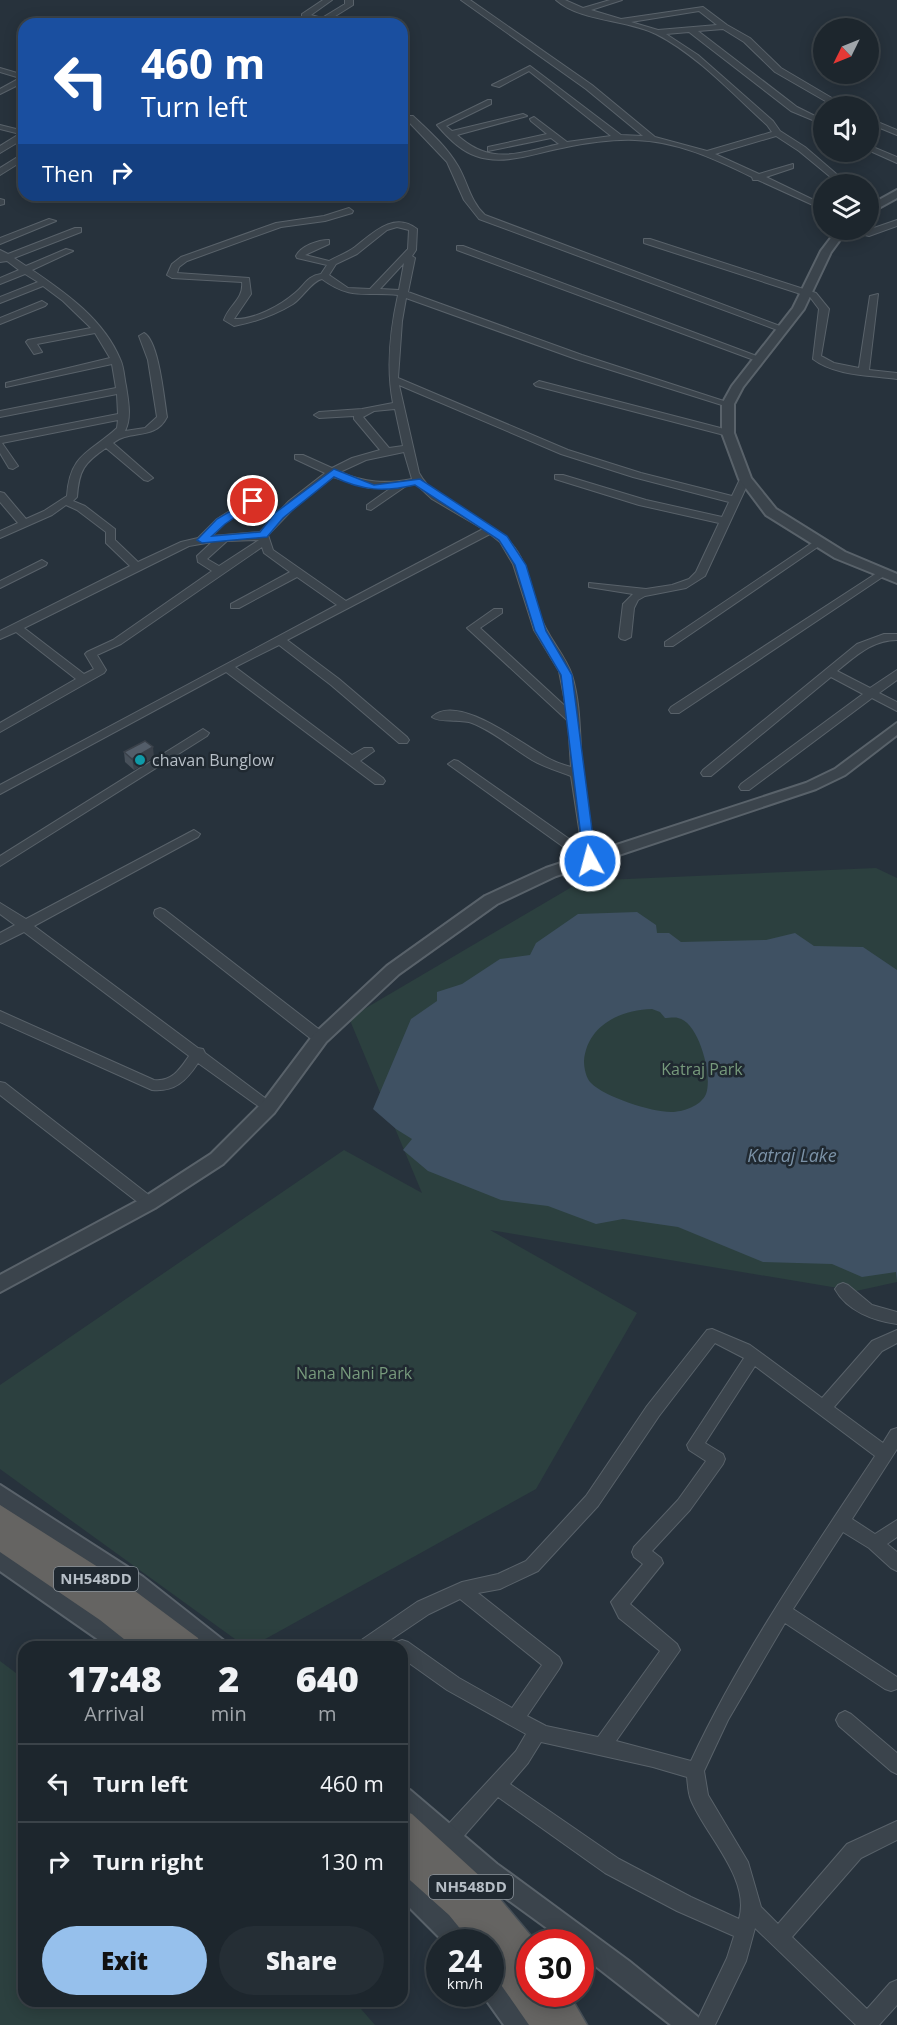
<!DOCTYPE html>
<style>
:root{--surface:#1d262d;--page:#252e35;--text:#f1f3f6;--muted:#a0a5aa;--line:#3b4349;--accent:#96c0ec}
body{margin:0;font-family:"Open Sans",sans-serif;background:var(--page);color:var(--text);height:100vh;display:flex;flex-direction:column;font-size:22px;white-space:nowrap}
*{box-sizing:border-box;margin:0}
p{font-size:20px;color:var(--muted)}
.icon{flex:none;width:33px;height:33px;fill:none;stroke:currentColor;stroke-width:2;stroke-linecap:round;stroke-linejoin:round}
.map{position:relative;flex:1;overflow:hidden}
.drawer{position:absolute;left:18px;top:1641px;width:390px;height:366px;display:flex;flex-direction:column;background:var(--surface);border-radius:18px;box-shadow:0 3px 15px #0003,0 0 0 2px var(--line)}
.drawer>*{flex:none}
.banner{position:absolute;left:18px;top:18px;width:390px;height:183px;border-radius:18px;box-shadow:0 3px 15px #0003,0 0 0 2px var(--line);background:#1a4fa0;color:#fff;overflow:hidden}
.needle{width:39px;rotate:227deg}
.tools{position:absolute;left:813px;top:18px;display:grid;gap:12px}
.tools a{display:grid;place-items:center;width:66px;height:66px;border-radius:50%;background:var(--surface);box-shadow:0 3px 15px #0003,0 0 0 2px var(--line);font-size:30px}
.speed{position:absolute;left:426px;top:1929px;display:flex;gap:12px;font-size:30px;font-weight:700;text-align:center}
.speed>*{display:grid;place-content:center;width:78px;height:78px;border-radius:50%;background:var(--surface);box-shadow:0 3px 15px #0003,0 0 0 2px var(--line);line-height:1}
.speed small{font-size:15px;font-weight:400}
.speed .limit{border:9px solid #d22;background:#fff;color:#111}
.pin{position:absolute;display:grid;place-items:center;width:51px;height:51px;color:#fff;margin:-26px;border:3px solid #fff;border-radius:50%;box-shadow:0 2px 6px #0007}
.me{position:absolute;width:66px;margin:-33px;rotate:353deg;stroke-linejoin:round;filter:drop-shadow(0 0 4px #0008)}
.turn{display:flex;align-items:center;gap:21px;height:126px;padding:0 24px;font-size:27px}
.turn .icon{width:78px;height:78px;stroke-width:2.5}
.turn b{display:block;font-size:42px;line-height:51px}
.then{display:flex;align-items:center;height:57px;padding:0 24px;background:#0003;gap:12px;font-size:22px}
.eta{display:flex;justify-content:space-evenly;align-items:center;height:102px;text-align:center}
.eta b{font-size:36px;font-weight:800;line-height:42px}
.button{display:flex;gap:12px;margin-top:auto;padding:12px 24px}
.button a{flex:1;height:69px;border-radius:36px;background:var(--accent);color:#111;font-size:24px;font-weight:800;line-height:69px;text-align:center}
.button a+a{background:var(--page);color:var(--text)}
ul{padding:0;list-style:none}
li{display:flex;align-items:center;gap:18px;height:78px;padding:0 24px;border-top:2px solid var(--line)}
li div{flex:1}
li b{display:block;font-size:22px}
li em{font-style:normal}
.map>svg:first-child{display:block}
</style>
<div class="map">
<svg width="897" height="2025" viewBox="0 0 897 2025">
<rect width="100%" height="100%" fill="#27323c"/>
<path fill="#2c403f" d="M876 868 897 878V1282L856 1291 490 1230 637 1313 536 1489 251 1647H246L0 1469V1385L344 1150 422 1193 349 1018 582 881Z
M0 1661 24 1679V2001H354L375 2025H0Z"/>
<path fill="#3f5163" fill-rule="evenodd" d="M637 912 656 925 657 933H669L681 942 766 940 795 933 814 946 863 947 897 970V1281L896 1272 862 1277 832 1264 763 1262 678 1227 623 1219 596 1224 548 1206 501 1200 428 1171 403 1150 412 1139 396 1129 373 1109 411 1019 437 1001V992L462 984 500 959 530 955 536 943 578 914ZM652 1009 660 1012 665 1018C668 1018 675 1017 678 1018 699 1022 713 1076 706 1094 701 1106 683 1112 671 1112 651 1112 605 1097 591 1083 586 1078 584 1068 584 1061 587 1026 619 1010 652 1009Z"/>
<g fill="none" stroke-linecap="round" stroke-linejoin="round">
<defs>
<path id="minor" d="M323 0H332L311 15 322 18 345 4V0H353V5L329 20 340 24 322 23 302 18V14Z
M461 0H470L592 85 655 137 707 151 772 132 767 125C734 95 696 54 656 34 626 19 581 22 556 0H565L583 8 610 0H622L591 10 621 19 703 7 727 25 750 38 781 68 842 104 843 106H834L775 72 744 42 723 29 698 31 797 107 815 116 824 113V118L815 121 791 111 689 32 666 34 698 55 773 121 780 131 805 147 848 184H839L799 151 776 136 715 154 759 174 793 164V168L766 177 824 205V210L758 180H753L752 177C715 159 677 141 635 140 611 139 586 143 562 148 535 153 504 166 476 156 461 151 447 137 437 125L488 100H491V104L446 126 452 131 523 114 527 116 457 135C491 166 518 153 559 144L551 138 488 151V147L547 134 531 121 530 119 534 117 567 142 611 136 529 71 499 87 492 85 530 66 621 135 643 136 586 89ZM699 11 717 25 658 30 631 22Z
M0 68 24 75V82L0 94V89L20 78 0 72Z
M407 116H413C429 131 446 146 458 166 468 183 470 201 485 215L788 329 780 331 479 219 464 200 447 162 407 120Z
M868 118 897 130V135L868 123Z
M0 125 24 131V135L0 129Z
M16 136 24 137V141H20L0 153V146Z
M868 145 897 157V163L868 150Z
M24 153V160L0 175V168Z
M868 197 882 202 883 204 879 207 868 202Z
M0 199 4 200V204L0 205Z
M349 208 353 211 352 213 325 221 281 227 187 261 179 267 177 273 249 278 251 294 234 319C254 320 280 306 295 293 305 285 307 276 321 274L327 265 297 258 296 256C301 246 318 240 329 240V244L305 255 329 261C338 256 347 253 355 247 373 233 394 211 417 229L416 250 412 256 415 258 408 292 582 355 733 404 725 406 576 359 406 298 402 321 398 378 568 450 641 473 732 496 741 477 745 476 750 479 705 576 686 588 645 596 638 600 634 608 631 637 625 640 621 639 619 637 623 604 633 594 589 587V583L646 589 672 585 689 579 696 572 719 523 639 505 555 479V475H563L646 500 722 517 729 502 633 477 561 454 399 385 419 473C438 508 490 515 515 548 529 567 532 593 540 615 547 637 565 654 572 675 582 708 579 741 583 775 586 803 592 832 596 860L594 863H586L448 764 454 760 458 761 582 848 571 776C558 771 544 767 532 760 512 748 495 732 472 723 461 719 439 723 432 717 457 693 519 742 541 754 550 760 560 764 571 767L568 721 467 628 494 609H502V613L480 628 566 707 559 671 534 630 513 564 500 542 490 534 287 640 339 679 407 737 409 740 407 743H399L331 685 279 645 235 667 352 755 364 748H372L374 751 360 761 383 778 385 781 383 784H375L226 672 0 794V785L337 605 297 577 239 608H231V604L290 572 264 553 262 547 121 644 97 655 106 670 104 673 0 732V723L76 679 16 632 0 639V631L130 566 106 543V532L77 510 66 505 52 515 0 538V531L18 523 0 502V492L4 493 26 519 44 511 67 496C70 453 90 453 117 428L118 420 2 443 18 466 13 469 9 468 0 453V437L118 414 117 394 0 417V411L116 388 112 364 6 387V383L110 358 95 333 37 344 42 352 34 354 26 342 28 340 91 328 63 301 43 286 0 303V297L38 282 25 274 0 284V278L19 270 7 261 0 262V250L8 254 75 228H81V232L14 258 26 266 66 249 73 251 32 270C66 293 104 320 120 359 124 367 124 377 126 386 128 399 132 418 125 431L145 428 157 417 148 360 139 336 144 333C159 341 164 399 167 417 155 441 130 429 113 443L153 478 148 481 144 480 106 448C84 463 79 470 77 497L73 501 85 506 115 529V540L138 562 181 542 198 538 217 519 265 489H273V493L225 523 212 536 260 532 289 501 325 473 295 459V455H303L332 468 352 458 380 450 354 419V416L319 418 314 415 319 412 362 409 393 403C386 367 390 331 398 295 365 291 352 301 322 279 312 281 303 297 293 304 275 315 255 322 234 326L224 320C229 305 244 299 242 282L172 278 167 275 172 264 181 257 276 223 324 216ZM397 227 409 230 408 249 370 289 348 288 329 275 336 264 357 254 387 230ZM404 263 399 290 380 289ZM395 409 403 446 389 448 363 417 374 411ZM404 452 412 479C386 484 365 483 340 472L366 460ZM333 477 369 488H391L367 505V509L371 510 406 486 416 484 432 499 483 529 346 601 273 550 268 535 297 505ZM259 540 219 566 207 559 227 541ZM212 542 197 556 198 562 212 571 113 640 87 652 85 654 94 669 84 674 24 628 189 546Z
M49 219 56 221 0 244V238Z
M897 220V226L869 236 844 230H868Z
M644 239H650L816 293 829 309 821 356 834 363 859 368 870 296 878 294 869 370 897 373V379C870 375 835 376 813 359L819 309 810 297 644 243Z
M457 246H463L762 358 754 360 457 250Z
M42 301 47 304 45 306 0 324V318Z
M539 381 732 431 733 433 728 436 536 386 534 384Z
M818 539 822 540V544L673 646H665V642Z
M42 560 47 563 46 565 0 588V581Z
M880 571 884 572V576L679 713H671L669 710 671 707Z
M884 634H897V640C872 640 856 656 837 671L870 688 897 670V680L879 693 897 702V711L872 698 749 790H741L739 787 741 784 863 694 831 677 711 776H703L701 773 703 770 857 644Z
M203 729 209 733 207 736 0 866V856Z
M194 830 200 834 198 837 34 926 198 1048 203 1049 205 1053 273 1104 275 1108 273 1112 268 1113 198 1063C186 1081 175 1092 152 1090L0 1022V1011L154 1080C172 1082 180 1069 189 1056L24 932 0 944V933L15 925 0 914V903L26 919Z
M160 908 165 910 325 1034 327 1038 325 1042H315L155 916 154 913 155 910Z
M0 1082 5 1083 154 1199 156 1203 154 1207 149 1209 144 1207 0 1095Z
M843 1283 848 1285 872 1305 897 1312V1324C874 1321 847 1311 835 1289L838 1285Z
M712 1329 750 1345 822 1398 872 1341 897 1330V1343L882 1351 834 1407 883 1443 891 1430 897 1428V1449L852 1519 875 1534 897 1520V1537L887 1544 897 1552V1571L891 1568 869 1548 843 1532 793 1609 897 1677V1689L891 1691 885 1689 785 1623 728 1720 704 1771 708 1795 748 1862 761 1907 778 1924 847 1844 897 1821V1840L861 1858 792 1937 867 2009 890 1983 897 1980V2005L879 2025H856L755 1928 746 1961 715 2025H695L727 1958 734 1936 677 1911 605 1873 498 1797 456 1845 449 1847 442 1845 440 1838 442 1831 516 1751 526 1734 447 1690 402 1658V1647H394L396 1642 402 1640 408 1642 459 1678 512 1708 542 1665 460 1599 429 1614 380 1647H357L360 1641 417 1602 462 1582 498 1574 526 1561 586 1496 647 1406 707 1330ZM715 1343 744 1358 687 1445 689 1450 706 1461 678 1500 634 1547 632 1552 634 1557 643 1564 611 1602 619 1618 660 1651 598 1737 546 1726 527 1716 559 1669 562 1663 559 1657 478 1593 500 1589 538 1571 598 1506 659 1416ZM755 1366 875 1456C809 1556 742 1652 691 1761L616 1741 680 1650 677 1644 630 1604 663 1563 661 1558 652 1551 690 1510 723 1464 725 1459 723 1454 705 1443ZM541 1742 653 1767 687 1777C688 1785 688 1793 691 1800 706 1836 751 1879 739 1919L691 1897 619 1859 510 1784 528 1763Z
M845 1711 851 1714 897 1753V1774L891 1771 839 1726 836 1720 839 1714Z"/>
<path id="tertiary" d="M897 190V198L868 214V206Z
M837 230H847L831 252 804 309 743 387 734 404V433L751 478 776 509 845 552 897 574V583L835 558 766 515 739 479 722 433V404L732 386 793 308 821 251Z
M897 723V735L845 775 816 789 556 876 497 904 399 974 326 1042 274 1113 223 1164 155 1208 0 1292V1275L143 1198 211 1154 262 1103 314 1034 387 966 485 896 546 868 806 783 835 769Z
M0 1485 143 1577 223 1640 227 1647H200L129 1591 0 1505Z
M0 1551C22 1559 127 1628 136 1647H109L0 1571Z
M402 1787 410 1790 497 1864 629 1961 698 2017 702 2025H671L580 1954V1942H566L481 1880 402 1812Z
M402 1873 410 1876C430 1894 462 1916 470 1942H444L402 1900Z
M490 1973 498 1977 530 2025H504L482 1994H490Z"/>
<path id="trunk" d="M0 1505 131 1588 198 1638 201 1647H134L100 1620 0 1552Z
M402 1810 412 1814 484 1880 536 1942H530V1994H569L587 2025H529L490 1969V1942H471L449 1915 402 1873Z"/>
</defs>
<use href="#minor" stroke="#59626a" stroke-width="2"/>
<use href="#tertiary" stroke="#59626a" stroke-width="4"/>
<use href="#trunk" stroke="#464f57" stroke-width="3"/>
<use href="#minor" fill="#3b444c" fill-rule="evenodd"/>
<use href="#tertiary" fill="#3b444c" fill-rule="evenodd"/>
<use href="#trunk" fill="#656462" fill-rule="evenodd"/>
</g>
<path fill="#47505a" d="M124 752 154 757 134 770 125 762Z"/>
<path fill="#3a414a" d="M153 747 154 757 134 770 132 759Z"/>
<path fill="#535d69" stroke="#3a414a" stroke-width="1.5" d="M145 741 153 747 132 759 124 752Z"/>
<path fill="#1a73e8" stroke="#114b97" stroke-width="1.5" d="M334 469 374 485 420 479 507 536 526 565 546 631 572 675 596 861 595 864H586L584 861 561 675 535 631 515 565 499 540 415 485C384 492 363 491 334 477L283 518 267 537 202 543 197 540 217 519 253 498 256 499V503L225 524 212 536 260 532 275 513Z"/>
<circle fill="#0f9aa8" stroke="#202931" stroke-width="2" cx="140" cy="760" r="6"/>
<g text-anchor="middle" stroke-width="5" stroke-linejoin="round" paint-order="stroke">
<g fill="#202931" stroke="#8a929a" stroke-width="1.5">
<rect x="54" y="1567" width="84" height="24" rx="4.5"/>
<rect x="429" y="1875" width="84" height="24" rx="4.5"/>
</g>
<g font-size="15" font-weight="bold" fill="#b7bfc7">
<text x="96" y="1584">NH548DD</text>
<text x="471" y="1892">NH548DD</text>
</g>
<g font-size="16" fill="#b7bfc7" stroke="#202931" text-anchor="start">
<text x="152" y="766">chavan Bunglow</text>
</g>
<g font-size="16" fill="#779a7c" stroke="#202931">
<text x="702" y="1075">Katraj Park</text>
<text x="354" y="1379">Nana Nani Park</text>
</g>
<g font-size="18" font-style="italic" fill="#7b92a7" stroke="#202931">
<text x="792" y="1162">Katraj Lake</text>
</g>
</g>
</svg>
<div class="tools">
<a><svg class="needle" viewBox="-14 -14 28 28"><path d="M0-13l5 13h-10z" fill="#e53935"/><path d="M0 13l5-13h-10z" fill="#a0a5aa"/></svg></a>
<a><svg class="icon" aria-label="sound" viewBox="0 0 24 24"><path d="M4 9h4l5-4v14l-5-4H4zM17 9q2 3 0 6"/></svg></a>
<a><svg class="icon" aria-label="layers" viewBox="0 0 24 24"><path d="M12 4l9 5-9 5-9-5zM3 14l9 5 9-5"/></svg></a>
</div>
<div class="speed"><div>24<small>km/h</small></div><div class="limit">30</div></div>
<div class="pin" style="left:253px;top:501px;background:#d93025"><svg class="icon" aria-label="arrive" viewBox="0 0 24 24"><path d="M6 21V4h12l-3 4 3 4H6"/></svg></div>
<svg class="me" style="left:590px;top:861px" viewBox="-20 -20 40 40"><circle r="17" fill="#1a73e8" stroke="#fff" stroke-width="3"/><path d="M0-11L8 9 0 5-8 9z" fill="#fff"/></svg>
<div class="banner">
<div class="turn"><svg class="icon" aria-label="left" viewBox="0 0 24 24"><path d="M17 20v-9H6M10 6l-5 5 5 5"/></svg><div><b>460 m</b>Turn left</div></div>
<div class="then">Then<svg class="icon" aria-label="right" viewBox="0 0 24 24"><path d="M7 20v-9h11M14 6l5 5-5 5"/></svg></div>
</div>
<section class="drawer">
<div class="eta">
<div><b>17:48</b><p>Arrival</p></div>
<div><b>2</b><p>min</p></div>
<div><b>640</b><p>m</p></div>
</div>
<ul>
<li><svg class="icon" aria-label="left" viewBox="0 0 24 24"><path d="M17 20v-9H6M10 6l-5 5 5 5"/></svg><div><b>Turn left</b></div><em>460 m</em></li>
<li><svg class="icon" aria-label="right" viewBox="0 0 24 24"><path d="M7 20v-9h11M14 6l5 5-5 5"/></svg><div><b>Turn right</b></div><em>130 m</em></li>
</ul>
<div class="button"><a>Exit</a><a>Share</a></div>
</section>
</div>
